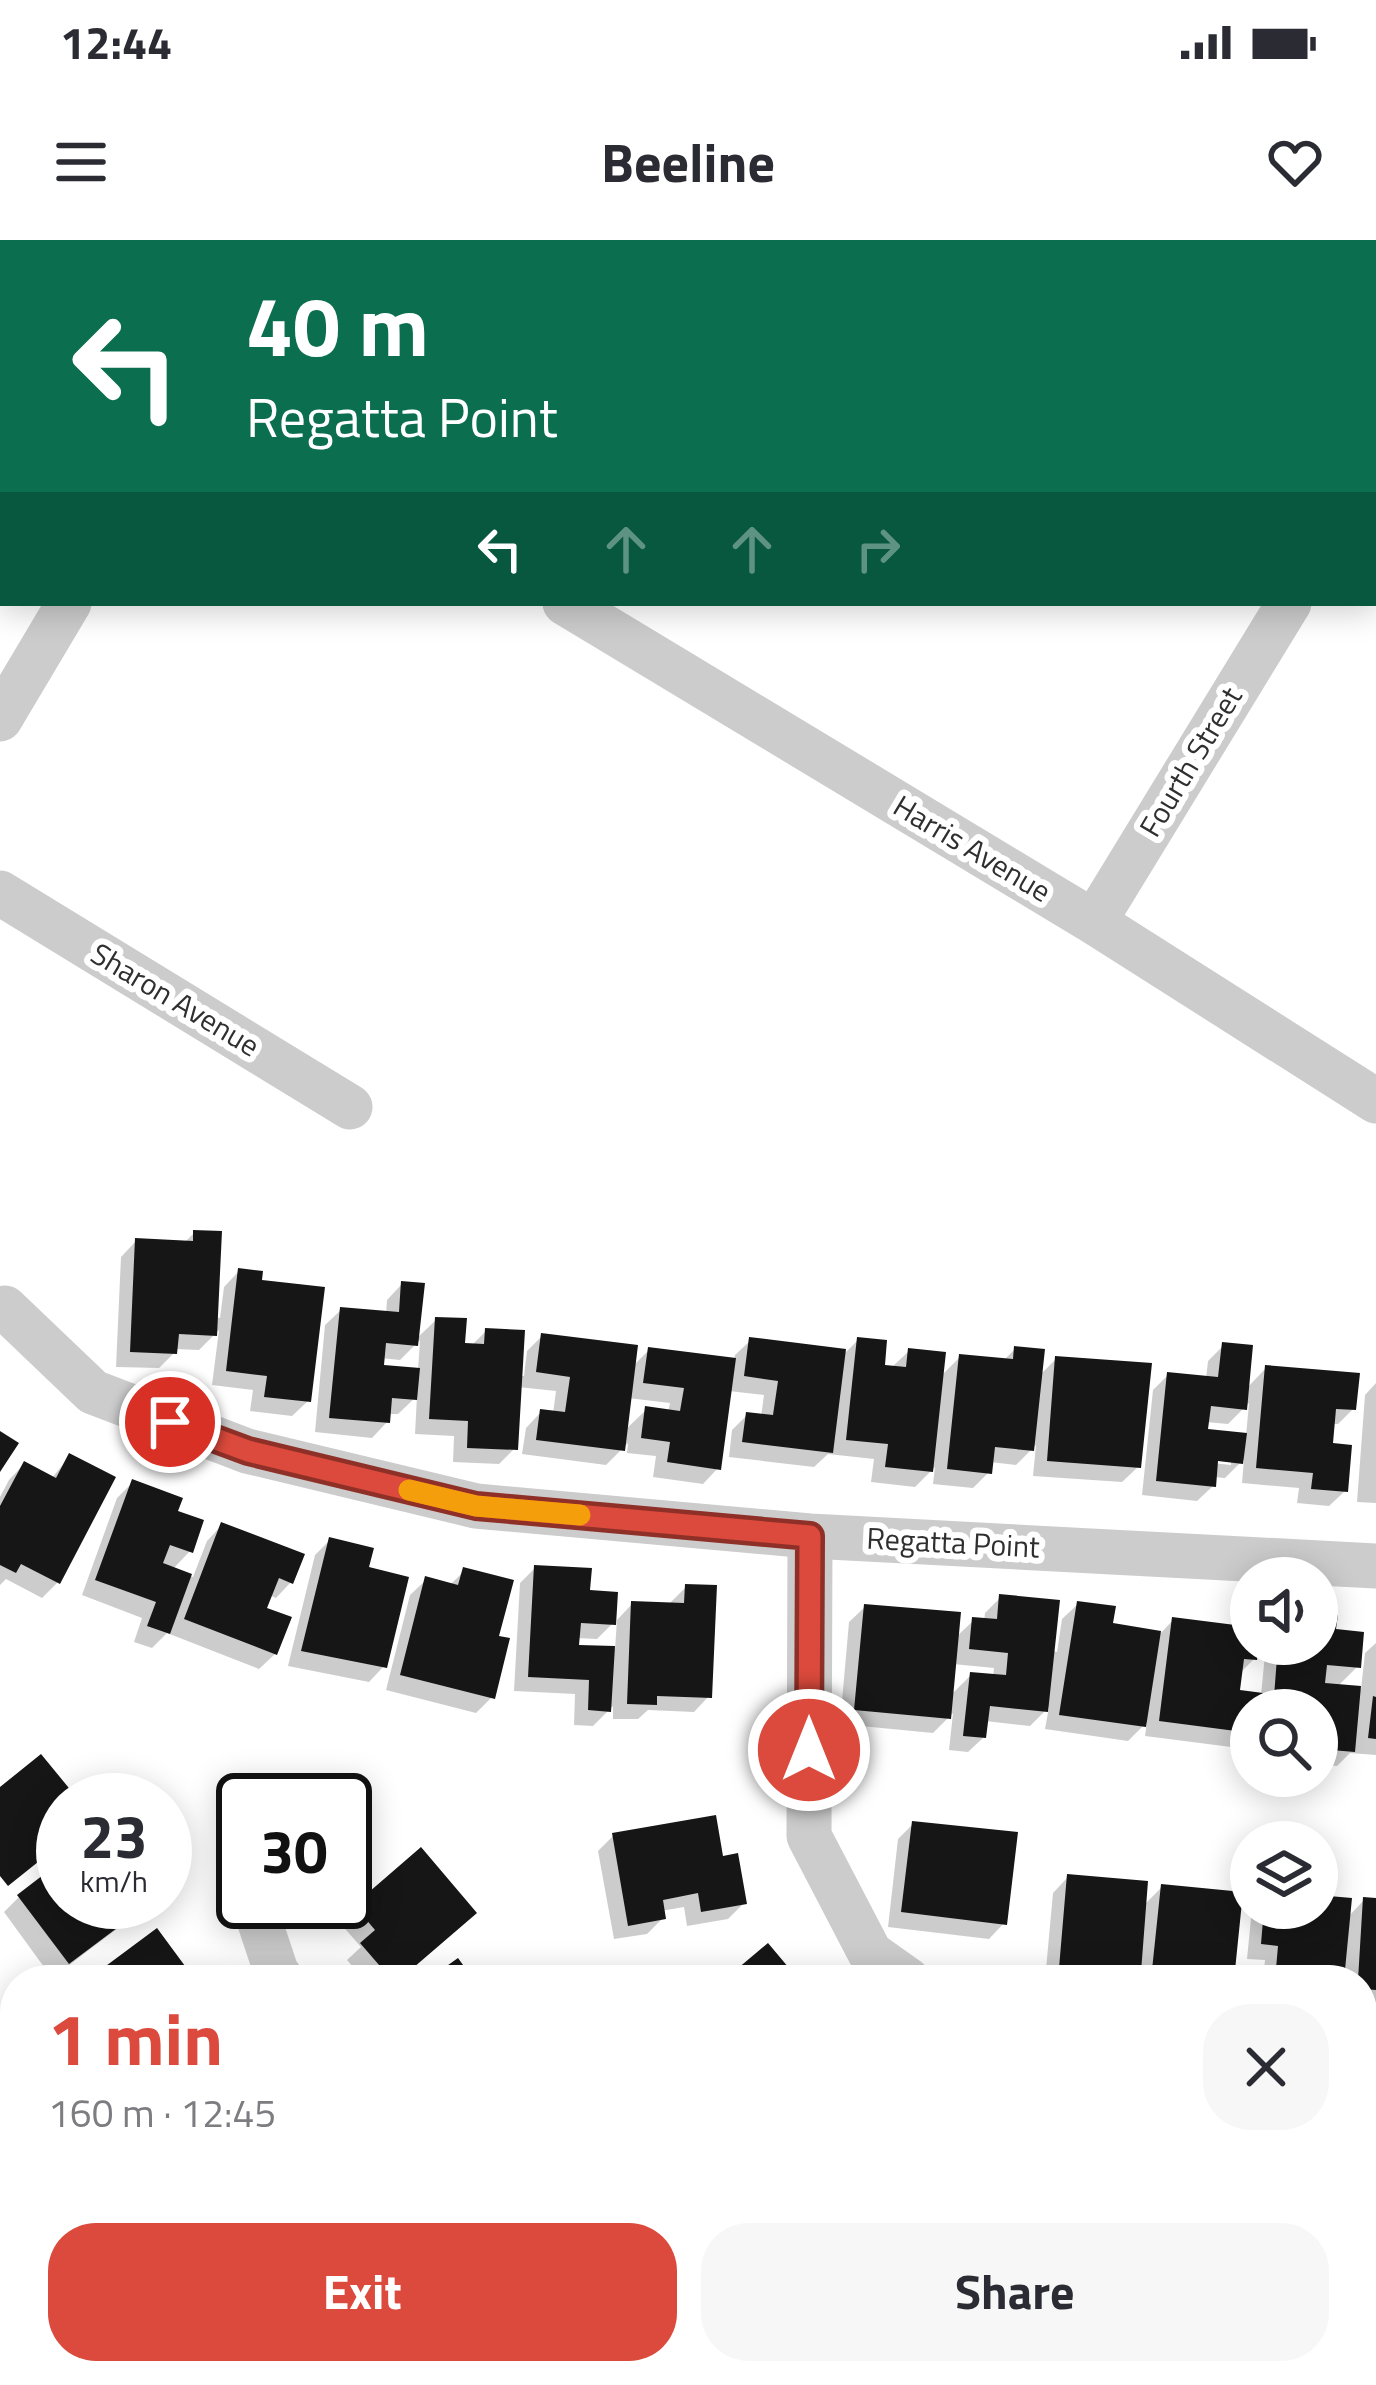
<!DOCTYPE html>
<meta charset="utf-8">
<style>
:root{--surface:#fff;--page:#f7f7f7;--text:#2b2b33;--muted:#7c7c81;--accent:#db4a3c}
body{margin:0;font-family:"Titillium Web",sans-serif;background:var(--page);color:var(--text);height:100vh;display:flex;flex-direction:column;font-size:45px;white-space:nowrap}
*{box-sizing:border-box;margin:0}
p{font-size:39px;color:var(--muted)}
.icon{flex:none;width:66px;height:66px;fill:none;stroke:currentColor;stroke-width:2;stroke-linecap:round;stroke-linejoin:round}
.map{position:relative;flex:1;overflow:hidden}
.panel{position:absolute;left:0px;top:1725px;width:1377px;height:420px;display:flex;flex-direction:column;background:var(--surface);border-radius:48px 48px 0 0;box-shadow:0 6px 30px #0003}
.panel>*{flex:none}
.guide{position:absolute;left:0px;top:0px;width:1377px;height:366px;box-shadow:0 6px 30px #0003;background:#0b6e4f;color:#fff;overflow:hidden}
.controls{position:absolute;left:1230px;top:1317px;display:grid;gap:24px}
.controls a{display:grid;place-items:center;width:108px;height:108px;border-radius:50%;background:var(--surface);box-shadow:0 6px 30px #0003;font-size:60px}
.speed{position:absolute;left:36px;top:1533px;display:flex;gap:24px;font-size:60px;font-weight:700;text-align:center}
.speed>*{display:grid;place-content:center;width:156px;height:156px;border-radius:50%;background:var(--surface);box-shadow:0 6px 30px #0003;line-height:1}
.speed small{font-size:30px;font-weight:400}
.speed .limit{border:6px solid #111;border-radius:18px;background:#fff;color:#111}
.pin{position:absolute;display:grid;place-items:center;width:102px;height:102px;color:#fff;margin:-51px;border:6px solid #fff;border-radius:50%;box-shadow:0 3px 12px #0007}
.me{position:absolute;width:132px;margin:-66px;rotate:0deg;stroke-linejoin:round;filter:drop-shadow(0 0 9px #0008)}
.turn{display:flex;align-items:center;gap:42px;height:252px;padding:0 48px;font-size:54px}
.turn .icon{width:156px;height:156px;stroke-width:2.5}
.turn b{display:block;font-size:84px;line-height:102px}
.lanes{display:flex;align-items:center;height:114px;padding:0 48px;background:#0003;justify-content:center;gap:60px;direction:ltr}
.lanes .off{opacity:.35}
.round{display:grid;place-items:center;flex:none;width:126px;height:126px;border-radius:48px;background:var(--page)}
.summary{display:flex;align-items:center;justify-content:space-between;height:204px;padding:0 48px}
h1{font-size:72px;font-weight:700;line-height:90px;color:var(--accent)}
.action{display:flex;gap:24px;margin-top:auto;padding:24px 48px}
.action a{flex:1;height:138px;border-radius:48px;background:var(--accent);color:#fff;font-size:48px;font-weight:700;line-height:138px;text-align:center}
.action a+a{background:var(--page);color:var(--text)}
.status{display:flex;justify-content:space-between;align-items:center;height:84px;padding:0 60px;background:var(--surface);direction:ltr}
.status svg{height:33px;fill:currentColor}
header{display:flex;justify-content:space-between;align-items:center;height:156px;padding:0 48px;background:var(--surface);font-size:54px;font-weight:700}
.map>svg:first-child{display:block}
</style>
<div class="status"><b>12:44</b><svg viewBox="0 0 49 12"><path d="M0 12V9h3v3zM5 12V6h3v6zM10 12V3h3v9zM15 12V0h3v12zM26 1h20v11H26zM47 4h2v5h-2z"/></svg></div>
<header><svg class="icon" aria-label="menu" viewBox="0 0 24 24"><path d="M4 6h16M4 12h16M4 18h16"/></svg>Beeline<svg class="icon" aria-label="heart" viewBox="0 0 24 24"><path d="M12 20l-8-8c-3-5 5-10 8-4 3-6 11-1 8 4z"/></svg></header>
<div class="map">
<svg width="1376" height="2145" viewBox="0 0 1376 2145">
<rect width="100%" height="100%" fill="#fff"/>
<path fill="#0003" fill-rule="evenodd" d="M194 993 215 1077 220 1078 224 1047 239 1031 308 1161 292 1176 250 1171 253 1150 212 1145 219 1090 199 1110 175 1109 174 1113 159 1128 116 1127 121 1017 136 1001 183 1004Z
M402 1044 416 1099 436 1080 462 1106H471L486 1091 519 1136H524L527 1111 542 1096 632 1127 649 1110 734 1121 735 1115 751 1100 846 1112 858 1100 882 1127 893 1126 909 1111 940 1137 960 1117 1003 1121 1015 1109 1039 1136 1056 1119 1138 1227 1122 1242 1033 1236 1036 1205 1016 1225 990 1222 989 1232 973 1248 933 1244 935 1227 915 1247 871 1242 874 1219 828 1214 814 1227 729 1217 732 1190 747 1175 761 1177 764 1155 729 1151 718 1228 703 1244 653 1237 656 1216 627 1213 628 1203 606 1225 522 1214 526 1188 541 1172 553 1174 556 1151 518 1147 515 1208 499 1224 453 1222 454 1196 415 1194 417 1156 398 1174H388L387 1182 372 1198 315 1192 325 1085 341 1070 386 1074 387 1060ZM420 1100 418 1131 381 1128V1118L400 1120ZM628 1158 670 1163 668 1173 646 1170 624 1191Z
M1223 1106 1246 1149 1266 1128 1353 1169 1338 1184H1332L1330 1206 1345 1251 1329 1266 1297 1263 1299 1248 1242 1243 1244 1219 1225 1238 1214 1237 1213 1246 1197 1261 1142 1255 1153 1150 1168 1135 1206 1139 1208 1121ZM1249 1163 1246 1196 1205 1192 1206 1182 1228 1184ZM1231 1219V1225L1203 1222Z
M1376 1143V1263L1357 1262 1365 1155Z
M70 1216 112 1239 57 1343 42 1358 6 1339 0 1345V1257L9 1240 24 1224 51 1239Z
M132 1243 175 1273 190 1311 172 1330 193 1337 207 1301 222 1285 291 1342 276 1358 269 1355 264 1370 275 1414 259 1429 167 1393 152 1408 134 1402 142 1378 82 1355 117 1258Z
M330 1300 366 1330 384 1426 369 1442 288 1426 315 1315Z
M535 1328 587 1353 613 1383 597 1399 577 1398 576 1408 615 1409 617 1380 632 1364 670 1363 686 1347 709 1456 694 1472 648 1470 638 1479H613V1466L593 1486 574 1485 575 1454 514 1451 520 1343Z
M464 1331 496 1398 492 1457 476 1473 386 1450 410 1355 426 1340 449 1346Z
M1001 1357 1052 1411 1057 1412 1062 1379 1078 1364 1109 1386 1160 1394 1173 1380 1251 1390V1404H1256L1254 1419 1239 1434 1237 1453 1261 1455 1266 1404H1317V1376L1333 1392 1358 1426 1337 1447 1361 1449 1365 1413 1376 1403V1515L1350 1513 1337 1526 1317 1524V1470H1251V1496L1239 1508 1145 1496 1147 1482 1128 1501 1045 1489 1049 1467 1030 1486 985 1481 984 1497 968 1512 949 1510 953 1473 933 1493 840 1484 849 1382 865 1367 955 1398 974 1380 984 1381 985 1373ZM953 1424 994 1428 993 1437 971 1435 950 1456Z
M913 1584 1004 1683 989 1699 888 1687 898 1599Z
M614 1595 721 1619 744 1663 728 1679 687 1686 684 1667 661 1671 663 1678 647 1694 614 1699 598 1611Z
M421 1612 397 1740H364L347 1720 361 1707 340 1683Z
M63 1631V1662H132L137 1670 122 1685 52 1738 4 1672 19 1657Z
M1068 1637 1143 1666 1162 1647 1231 1740H1138L1140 1729 1128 1740H1045L1053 1653Z
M1317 1658 1347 1678 1364 1660 1376 1661V1765L1362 1764V1740H1263L1265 1720 1247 1719 1252 1668H1317Z
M1362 1908 1376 1909V2011L1362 2010Z
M1362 2097 1376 2098V2145H1236L1238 2130H1362Z
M323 2130H408L388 2145H334Z
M703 2130H876L873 2145H702Z
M890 2130H982L981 2145H889Z
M991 2130H1084L1072 2142 1069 2141 1068 2145H990Z
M1105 2130H1195L1193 2145H1103Z"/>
<path fill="#161616" d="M193 990 222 991 217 1096 179 1094 177 1114 130 1112 135 998 193 1001Z
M238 1028 263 1031 262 1040 325 1047 311 1162 264 1157 267 1136 226 1131Z
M401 1041 425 1043 418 1106 386 1103 384 1125 420 1128 417 1160 392 1158 390 1183 329 1178 340 1067 399 1072Z
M435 1077 467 1078 465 1103 484 1104 485 1088 525 1090 518 1210 467 1208 468 1181 429 1179Z
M541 1093 638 1105 625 1211 536 1200 540 1169 565 1172 570 1137 536 1132Z
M749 1097 846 1109 833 1213 742 1202 746 1172 773 1175 778 1141 744 1136Z
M857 1097 887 1100 885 1125 906 1127 908 1108 946 1112 933 1232 885 1227 888 1204 846 1200Z
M1222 1102 1253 1105 1247 1170 1211 1166 1208 1189 1247 1193 1243 1224 1218 1221 1216 1247 1156 1241 1167 1132 1218 1137Z
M1014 1106 1045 1109 1034 1211 995 1207 992 1234 947 1229 959 1114 1013 1119Z
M648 1107 736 1118 721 1230 667 1222 670 1202 641 1198 645 1166 680 1171 684 1148 643 1143Z
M1055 1116 1152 1123 1141 1228 1047 1221Z
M1265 1125 1360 1133 1356 1170 1336 1169 1333 1203 1352 1205 1348 1252 1311 1249 1313 1233 1256 1228Z
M0 1191 19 1203 0 1232Z
M69 1213 116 1237 60 1344 21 1324 16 1333 0 1325V1266L24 1221 56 1238Z
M132 1239 183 1258 178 1271 204 1280 193 1313 170 1305 163 1323 192 1334 170 1394 147 1386 156 1362 95 1340Z
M221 1282 305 1314 293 1344 279 1338 267 1368 292 1377 277 1415 184 1379Z
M329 1297 374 1308 369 1327 409 1337 387 1428 301 1411Z
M534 1325 592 1328 590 1350 618 1352 616 1385 581 1383 579 1405 615 1406 611 1472 588 1470 589 1440 528 1437Z
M463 1327 514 1340 499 1396 510 1398 495 1459 400 1435 425 1336 458 1345Z
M685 1344 717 1345 712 1458 657 1456V1465L627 1464 631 1361 684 1363Z
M999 1354 1060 1360 1048 1472 990 1466 986 1498 963 1496 970 1432 1006 1435 1008 1413 969 1409 972 1377 997 1379Z
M1077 1361 1116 1366 1113 1383 1161 1391 1146 1487 1059 1475Z
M864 1364 961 1372 951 1479 854 1470Z
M1317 1373 1338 1375 1336 1389 1364 1392 1361 1428 1327 1425 1325 1443 1361 1446 1355 1512 1319 1509 1321 1478H1317V1470H1273L1278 1404H1317Z
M1172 1377 1251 1387V1404H1259L1257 1420 1244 1419 1240 1450 1263 1453 1261 1470H1251V1493L1159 1481Z
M1373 1456 1376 1457V1499L1368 1498Z
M41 1514 73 1553 55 1567 63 1577V1602L8 1646 0 1636V1547Z
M716 1575 723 1616 738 1613 747 1664 701 1672 698 1653 663 1660 666 1679 628 1686 612 1593Z
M912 1581 1018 1592 1007 1685 901 1672Z
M421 1607 477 1673 399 1740H392L360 1703 375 1690 354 1665Z
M60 1622 63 1626V1662H135L141 1670 69 1724 17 1655Z
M1067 1634 1148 1641 1141 1732 1106 1729 1105 1740H1058Z
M1161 1644 1243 1652 1234 1740H1188L1189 1733 1152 1730Z
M1317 1655 1352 1658 1344 1740H1275L1278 1706 1261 1704 1264 1668H1317Z
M1363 1657 1376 1658V1750L1362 1749V1740H1358Z
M157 1688 185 1726 174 1735 178 1740H87Z
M768 1703 794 1734 787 1740H724Z
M458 1718 474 1740H427Z
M1362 1905 1376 1906V1996L1362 1995Z
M1362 2094 1376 2095V2145H1341L1343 2130H1362Z
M349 2130H407L388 2145H360Z
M716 2130H786L785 2145H715Z
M797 2130H879L876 2145H794Z
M903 2130H985L984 2145H901Z
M1004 2130H1072L1071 2145H1003Z
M1117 2130H1198L1196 2145H1115Z
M1250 2130H1332L1330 2145H1247Z"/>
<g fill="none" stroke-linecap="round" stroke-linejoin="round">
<path stroke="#ccc" stroke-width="45" d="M1015 0 1020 3
M285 3 287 0
M0 22 3 24
M1374 223 1376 220
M565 363 1094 682 1376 861
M0 479 69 363
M0 653 350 867
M1094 682 1289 363
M5 1068 93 1152 247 1211 476 1266 810 1296 1376 1326
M810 1296 809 1596 870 1713 908 1740
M253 1662 276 1731 282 1740
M1362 1814 1376 1815
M559 2130 569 2145"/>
<path stroke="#848484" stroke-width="9" stroke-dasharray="12 9" stroke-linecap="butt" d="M0 2113 23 2145"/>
</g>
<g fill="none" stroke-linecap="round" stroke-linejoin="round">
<defs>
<path id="route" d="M170 1182 248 1211 476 1266 810 1296 809 1510"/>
</defs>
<use href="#route" stroke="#8e3027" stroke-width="30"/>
<use href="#route" stroke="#db4a3c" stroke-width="21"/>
<path stroke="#f59e0b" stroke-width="21" d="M409 1250 476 1266 580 1275"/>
</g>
<g text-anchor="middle" stroke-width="12" stroke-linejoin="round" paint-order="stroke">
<g font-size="30" fill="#2f2f2f" stroke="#fff">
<text transform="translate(1191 522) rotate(-59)" y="10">Fourth Street</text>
<text transform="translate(972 609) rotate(31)" y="10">Harris Avenue</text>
<text transform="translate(175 760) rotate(31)" y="10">Sharon Avenue</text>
<text transform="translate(953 1303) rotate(3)" y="10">Regatta Point</text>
</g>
</g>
</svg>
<div class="controls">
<a><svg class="icon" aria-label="sound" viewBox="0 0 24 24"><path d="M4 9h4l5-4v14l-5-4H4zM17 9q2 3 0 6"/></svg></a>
<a><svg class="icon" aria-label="search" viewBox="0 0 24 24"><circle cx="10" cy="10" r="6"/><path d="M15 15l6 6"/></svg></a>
<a><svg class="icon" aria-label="layers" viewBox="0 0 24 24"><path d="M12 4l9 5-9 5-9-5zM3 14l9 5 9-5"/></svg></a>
</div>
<div class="speed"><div>23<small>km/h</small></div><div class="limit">30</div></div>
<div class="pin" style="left:170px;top:1182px;background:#d93025"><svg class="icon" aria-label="arrive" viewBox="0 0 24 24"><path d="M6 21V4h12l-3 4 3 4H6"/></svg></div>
<svg class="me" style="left:809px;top:1510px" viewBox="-20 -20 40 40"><circle r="17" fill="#db4a3c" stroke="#fff" stroke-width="3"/><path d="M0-11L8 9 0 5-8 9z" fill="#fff"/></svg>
<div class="guide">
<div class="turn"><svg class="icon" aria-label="left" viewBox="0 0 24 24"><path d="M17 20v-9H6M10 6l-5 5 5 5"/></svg><div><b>40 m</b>Regatta Point</div></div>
<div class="lanes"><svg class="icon" aria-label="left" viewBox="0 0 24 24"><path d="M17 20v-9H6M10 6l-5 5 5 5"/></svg><svg class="icon off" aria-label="ahead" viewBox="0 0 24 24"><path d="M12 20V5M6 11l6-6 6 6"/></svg><svg class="icon off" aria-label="ahead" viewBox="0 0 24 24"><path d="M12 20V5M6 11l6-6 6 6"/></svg><svg class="icon off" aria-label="right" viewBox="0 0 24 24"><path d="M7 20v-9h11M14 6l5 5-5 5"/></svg></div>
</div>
<section class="panel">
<div class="summary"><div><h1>1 min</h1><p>160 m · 12:45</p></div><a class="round"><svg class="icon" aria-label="close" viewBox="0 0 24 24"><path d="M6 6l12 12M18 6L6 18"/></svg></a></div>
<div class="action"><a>Exit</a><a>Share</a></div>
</section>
</div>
